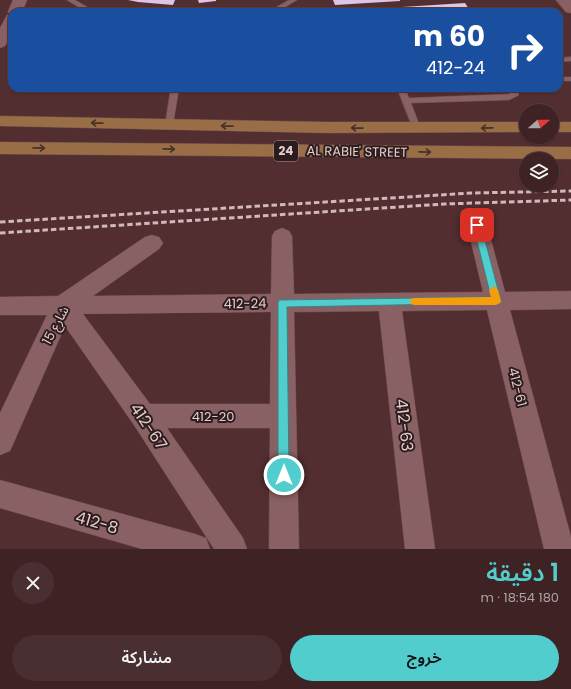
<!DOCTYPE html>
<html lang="ar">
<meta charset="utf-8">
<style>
:root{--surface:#3e2224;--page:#492f31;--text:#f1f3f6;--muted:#ada4a6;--line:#573f41;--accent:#52cdcd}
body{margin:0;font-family:Poppins,"Noto Sans Arabic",sans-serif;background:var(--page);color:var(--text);direction:rtl;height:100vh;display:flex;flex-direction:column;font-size:15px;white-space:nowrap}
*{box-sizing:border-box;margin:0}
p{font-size:13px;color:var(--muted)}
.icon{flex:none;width:22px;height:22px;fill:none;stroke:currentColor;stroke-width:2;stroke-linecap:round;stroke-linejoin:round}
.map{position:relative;height:549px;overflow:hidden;direction:ltr}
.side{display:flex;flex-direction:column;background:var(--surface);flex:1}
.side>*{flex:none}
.banner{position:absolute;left:8px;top:8px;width:555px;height:84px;border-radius:12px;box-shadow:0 1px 3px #0004,0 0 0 1px var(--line);direction:rtl;background:#1a4fa0;color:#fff;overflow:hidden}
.needle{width:26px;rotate:69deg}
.fabs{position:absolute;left:519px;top:104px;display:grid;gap:8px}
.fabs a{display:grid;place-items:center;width:40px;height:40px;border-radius:50%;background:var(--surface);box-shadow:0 1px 3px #0004,0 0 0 1px var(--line);font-size:20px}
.pin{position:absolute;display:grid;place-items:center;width:34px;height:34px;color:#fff;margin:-17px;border-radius:8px;box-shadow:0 2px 6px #0006}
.me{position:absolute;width:44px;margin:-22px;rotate:0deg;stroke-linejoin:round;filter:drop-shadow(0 0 3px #0008)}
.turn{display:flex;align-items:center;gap:14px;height:84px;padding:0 12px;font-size:18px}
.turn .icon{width:52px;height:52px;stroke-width:2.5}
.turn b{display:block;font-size:28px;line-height:34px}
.round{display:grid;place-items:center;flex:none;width:42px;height:42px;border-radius:21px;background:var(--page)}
.head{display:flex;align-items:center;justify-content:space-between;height:68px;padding:0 12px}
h1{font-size:24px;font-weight:600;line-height:30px;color:var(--accent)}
.action{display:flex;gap:8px;margin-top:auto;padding:8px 12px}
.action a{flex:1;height:46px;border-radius:24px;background:var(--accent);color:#111;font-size:16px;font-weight:600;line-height:46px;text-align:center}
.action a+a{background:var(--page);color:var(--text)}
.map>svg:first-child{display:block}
</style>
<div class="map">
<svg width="571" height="549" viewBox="0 0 571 549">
<rect width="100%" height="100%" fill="#522e30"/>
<path fill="#dcc5e7" d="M128 0H175L173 5 138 2Z
M198 0H216V1L199 3Z
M333 0H400V1L335 5Z
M465 3 471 12H356L355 10Z"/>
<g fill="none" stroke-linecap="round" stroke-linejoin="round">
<defs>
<path id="service" d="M67 0H75L96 12H87Z
M289 0H297L277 12H268Z
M571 57V61L559 62V58Z
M559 77H571V81H559Z
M171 88H179L173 125 169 128 165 125Z
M397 88H405L409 98 510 94 507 88H515L519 95 509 100 411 103 421 129 417 132 413 129Z"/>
<path id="minor" d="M13 0H27L22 12H12V33L5 46 0 48V28L7 15 10 14 8 12Z
M477 218 484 220 487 225 505 292 571 291V309L510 310 571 537V549H544L487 310 402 311 435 549H405L379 311 294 312 299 549H269L270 428H167L243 538 247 549H214L134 425 65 326 10 451 0 455V413L47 315H0V297L58 296 145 237 152 235 159 237 163 243 159 249 93 296 271 294 272 236 275 231 282 228 289 231 292 236 294 294 483 292 467 225 470 220ZM271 312 270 404H150L83 314Z
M0 480 195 534 206 538 210 549H142L0 508Z"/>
<path id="tertiary" d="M556 0H571V13L566 12Z"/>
<path id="primary" d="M0 116 329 122H526V132L329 133 0 126Z
M552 122H571V132H552Z
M0 142 571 147V159L0 154Z"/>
</defs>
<use href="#service" stroke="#6a4c4e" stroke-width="1"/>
<use href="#minor" stroke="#6a4c4e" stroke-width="1"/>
<use href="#tertiary" stroke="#6a4c4e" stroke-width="1"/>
<use href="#primary" stroke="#6a4c4e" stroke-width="1"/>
<use href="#service" fill="#896063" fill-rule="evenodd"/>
<use href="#minor" fill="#896063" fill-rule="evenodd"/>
<use href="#tertiary" fill="#896063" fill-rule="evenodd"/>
<use href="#primary" fill="#996e47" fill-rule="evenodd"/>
<path stroke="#d1b8b9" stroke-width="3" stroke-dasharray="5.5 3" stroke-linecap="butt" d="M0 222 472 193 571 191
M0 233 444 204 571 200"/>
</g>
<defs><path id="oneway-shaft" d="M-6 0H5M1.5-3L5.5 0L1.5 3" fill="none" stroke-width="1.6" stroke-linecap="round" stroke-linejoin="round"/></defs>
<g stroke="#473028">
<use href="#oneway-shaft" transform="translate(97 123) rotate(-179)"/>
<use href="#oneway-shaft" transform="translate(227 126) rotate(-179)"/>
<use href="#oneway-shaft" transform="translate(357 128) rotate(-179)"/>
<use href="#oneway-shaft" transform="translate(487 128) rotate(179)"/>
<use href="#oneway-shaft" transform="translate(39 148) rotate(1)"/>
<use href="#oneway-shaft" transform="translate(169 149) rotate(1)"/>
<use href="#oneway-shaft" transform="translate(425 152) rotate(1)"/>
</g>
<path fill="#52cdcd" stroke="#358585" d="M477 222 481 225 501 301 500 303 287 307 289 475 288 479 284 481 280 479 278 475V303L279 300 491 297 473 225Z"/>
<path fill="#f59e0b" d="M494 286 498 290 501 301 500 303 496 305H414L411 304 410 302 411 299 414 298 491 297 489 290Z"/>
<g text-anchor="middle" stroke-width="4" stroke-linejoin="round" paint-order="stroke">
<rect fill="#2c1c1d" stroke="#ad9798" stroke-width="1" x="274" y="141" width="24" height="20" rx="3"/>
<g font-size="12" font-weight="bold" fill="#e4cccd">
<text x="286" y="155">24</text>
</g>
<g font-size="13" fill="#e4cccd" stroke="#2c1c1d">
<text transform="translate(357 151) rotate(1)" y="5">AL RABIE' STREET</text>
<text transform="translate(245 303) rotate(-1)" y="5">412-24</text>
<text transform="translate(55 325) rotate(-62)" y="5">شارع 15</text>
<text transform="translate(518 387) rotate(76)" y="5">412-61</text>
<text x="213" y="421">412-20</text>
</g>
<g font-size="16" fill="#e4cccd" stroke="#2c1c1d">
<text transform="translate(405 425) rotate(83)" y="6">412-63</text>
<text transform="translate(149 426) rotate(56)" y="6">412-67</text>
<text transform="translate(97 522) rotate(16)" y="6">412-8</text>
</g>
</g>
</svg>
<div class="fabs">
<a><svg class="needle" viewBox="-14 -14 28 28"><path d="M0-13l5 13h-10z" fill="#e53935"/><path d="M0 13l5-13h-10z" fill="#ada4a6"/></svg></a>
<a><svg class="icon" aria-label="layers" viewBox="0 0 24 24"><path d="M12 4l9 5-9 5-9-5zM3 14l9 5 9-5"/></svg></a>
</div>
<div class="pin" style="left:477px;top:225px;background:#d93025"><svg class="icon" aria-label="arrive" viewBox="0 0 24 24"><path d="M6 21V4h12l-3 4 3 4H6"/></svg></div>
<svg class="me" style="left:284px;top:475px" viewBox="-20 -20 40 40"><circle r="17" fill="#52cdcd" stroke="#fff" stroke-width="3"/><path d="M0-11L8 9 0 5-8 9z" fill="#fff"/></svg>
<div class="banner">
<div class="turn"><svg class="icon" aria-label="right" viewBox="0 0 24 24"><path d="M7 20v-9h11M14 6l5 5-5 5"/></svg><div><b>60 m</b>412-24</div></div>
</div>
</div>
<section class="side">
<div class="head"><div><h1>1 دقيقة</h1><p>180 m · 18:54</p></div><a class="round"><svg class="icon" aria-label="close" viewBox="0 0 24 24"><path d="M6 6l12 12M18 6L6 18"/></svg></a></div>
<div class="action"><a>خروج</a><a>مشاركة</a></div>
</section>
